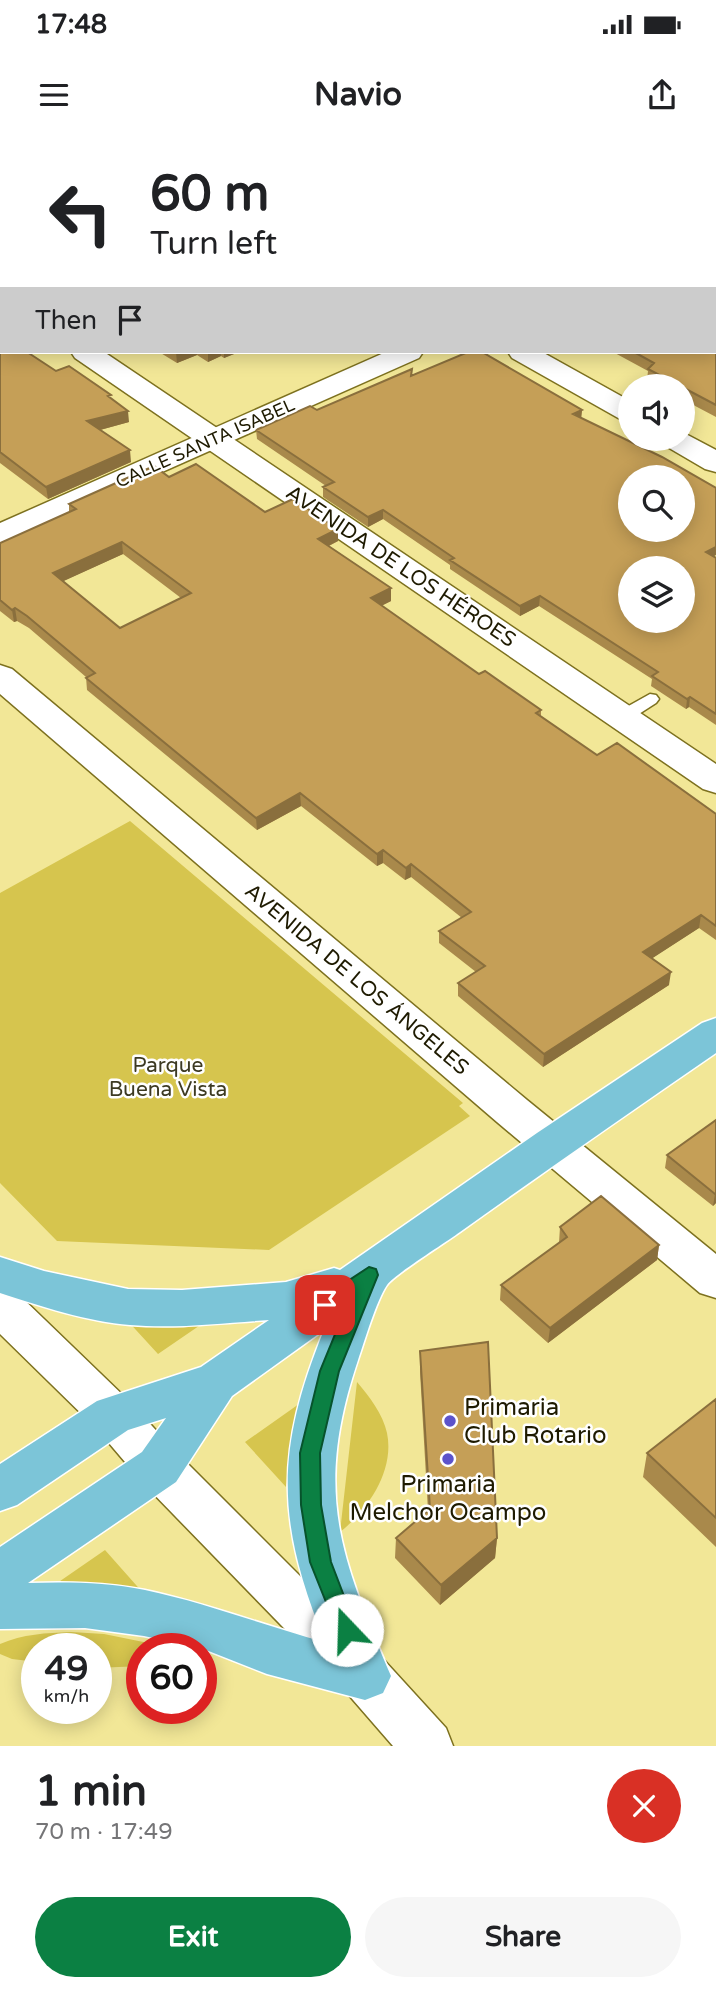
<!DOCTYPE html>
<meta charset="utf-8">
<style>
:root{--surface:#fff;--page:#f6f6f6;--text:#202124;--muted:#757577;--accent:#0b8043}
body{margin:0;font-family:"Varela Round",sans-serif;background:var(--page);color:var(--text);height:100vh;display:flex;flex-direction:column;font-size:26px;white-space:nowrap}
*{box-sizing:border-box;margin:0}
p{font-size:23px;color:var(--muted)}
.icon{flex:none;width:38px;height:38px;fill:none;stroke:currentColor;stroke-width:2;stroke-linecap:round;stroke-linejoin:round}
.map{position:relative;height:1606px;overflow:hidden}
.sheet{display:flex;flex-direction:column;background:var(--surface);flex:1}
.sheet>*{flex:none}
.hud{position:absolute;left:0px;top:0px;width:718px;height:214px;box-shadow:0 4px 18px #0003;background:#fff;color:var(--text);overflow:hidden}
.buttons{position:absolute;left:618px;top:234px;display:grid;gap:14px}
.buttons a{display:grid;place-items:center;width:77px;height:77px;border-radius:50%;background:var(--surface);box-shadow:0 4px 18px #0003;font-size:35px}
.speed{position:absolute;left:21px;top:1493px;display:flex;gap:14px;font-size:35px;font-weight:700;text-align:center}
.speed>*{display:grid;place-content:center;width:91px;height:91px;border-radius:50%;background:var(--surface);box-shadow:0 4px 18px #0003;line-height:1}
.speed small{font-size:18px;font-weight:400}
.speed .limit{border:10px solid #d22;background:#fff;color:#111}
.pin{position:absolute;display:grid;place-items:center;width:60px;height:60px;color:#fff;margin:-30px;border-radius:14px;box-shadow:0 4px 10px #0006}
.me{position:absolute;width:77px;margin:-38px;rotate:339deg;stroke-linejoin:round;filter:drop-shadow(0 0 5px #0008)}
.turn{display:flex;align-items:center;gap:24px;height:147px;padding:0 35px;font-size:32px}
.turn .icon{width:91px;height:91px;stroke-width:2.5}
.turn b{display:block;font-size:49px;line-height:60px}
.then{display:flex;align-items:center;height:66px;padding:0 35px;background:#0003;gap:14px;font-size:26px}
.round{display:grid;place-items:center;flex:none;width:74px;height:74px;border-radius:37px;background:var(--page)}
.head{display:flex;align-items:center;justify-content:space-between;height:119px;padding:0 35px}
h1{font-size:42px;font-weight:700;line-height:52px}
.action{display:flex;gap:14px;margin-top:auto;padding:14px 35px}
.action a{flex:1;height:80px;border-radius:42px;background:var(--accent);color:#fff;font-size:28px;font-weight:700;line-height:80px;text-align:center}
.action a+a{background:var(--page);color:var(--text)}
.status{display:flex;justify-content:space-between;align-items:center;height:49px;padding:0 35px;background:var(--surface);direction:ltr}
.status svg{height:19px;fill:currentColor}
header{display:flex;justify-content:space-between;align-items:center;height:91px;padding:0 35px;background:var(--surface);font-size:32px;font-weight:700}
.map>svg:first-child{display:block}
</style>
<div class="status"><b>17:48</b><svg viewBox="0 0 49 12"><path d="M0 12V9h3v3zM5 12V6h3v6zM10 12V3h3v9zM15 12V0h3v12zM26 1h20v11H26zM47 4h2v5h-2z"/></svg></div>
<header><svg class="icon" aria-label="menu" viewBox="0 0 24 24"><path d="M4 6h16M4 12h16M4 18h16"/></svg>Navio<svg class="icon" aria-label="share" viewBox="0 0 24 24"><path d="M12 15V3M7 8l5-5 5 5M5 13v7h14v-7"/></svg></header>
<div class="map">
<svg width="716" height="1606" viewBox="0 0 716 1606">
<rect width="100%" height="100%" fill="#f2e797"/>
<path fill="#d6c54e" d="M130 681 463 963 459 966 470 976 269 1110 57 1101 0 1043V753Z
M212 1177 158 1214 125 1178Z
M357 1242C369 1256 383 1274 387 1293 395 1331 367 1371 340 1392Z
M306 1259 286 1347 245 1302Z
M105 1410 144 1454 50 1448Z
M71 1492 104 1494 173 1508H142V1526L96 1528V1508H37V1522L12 1519 0 1514V1504C23 1494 46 1493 71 1492Z"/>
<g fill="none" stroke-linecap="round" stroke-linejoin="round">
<defs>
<path id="service" d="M650 554 656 555 659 559 656 563 628 581H616L613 577 616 573Z"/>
<path id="minor" d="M145 0H171L172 2H146Z
M71 212H104L716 624V653L703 649 75 218Z"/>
<path id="tertiary" d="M386 212H423L419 218 0 404V383Z
M508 212H542L630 261V282L620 279 512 218Z
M682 292 716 310V332L705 329 664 305 660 299H682Z
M0 525 12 529 527 960 716 1114V1158L700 1153 497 982 0 554Z"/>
<path id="secondary" d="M0 1147 16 1152 129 1261 176 1312 383 1519 446 1588 453 1606H393L347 1553 142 1342 97 1289 0 1194Z"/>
<path id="primary" d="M716 878V913C630 972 544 1032 460 1092 445 1103 395 1134 387 1145 376 1161 365 1200 358 1220 314 1351 339 1414 391 1536L383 1553 365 1560 267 1534 201 1508 144 1496 85 1488 0 1489V1407L142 1312 166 1278 128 1290 17 1365 0 1371V1324L97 1261 201 1227 269 1180C223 1183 176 1189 130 1185 88 1182 40 1166 0 1153V1117L44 1131 128 1149 182 1150 286 1142 334 1128 340 1130 537 993 702 883ZM324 1190C275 1311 276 1381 325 1502 265 1486 207 1463 145 1450 106 1442 67 1442 28 1443L176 1342 232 1256Z"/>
</defs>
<use href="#service" stroke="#7d711f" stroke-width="3"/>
<use href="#minor" stroke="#7d711f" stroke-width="3"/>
<use href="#tertiary" stroke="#7d711f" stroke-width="3"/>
<use href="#secondary" stroke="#7d711f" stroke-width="3"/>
<use href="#primary" stroke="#fff" stroke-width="3"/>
<use href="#service" fill="#fff" fill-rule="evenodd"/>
<use href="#minor" fill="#fff" fill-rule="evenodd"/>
<use href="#tertiary" fill="#fff" fill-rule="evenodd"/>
<use href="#secondary" fill="#fff" fill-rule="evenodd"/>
<use href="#primary" fill="#7cc5d8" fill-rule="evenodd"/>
</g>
<path fill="#a9894b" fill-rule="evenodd" d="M0 0 2 2V145H0Z
M237 0H716V277L682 259V247H659L647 240 648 231 613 212H716Z
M0 194 56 231 111 259 129 282 100 290 131 322 48 359 0 323Z
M159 212H239L224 218 221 216 208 222 197 215 177 223Z
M412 229V236L582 270 581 278 716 418V585L689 567 686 569 651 546 652 539 539 466 520 476 450 429V425L383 379 368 387 323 357V347L326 346 257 299 256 290 317 270Z
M169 337 265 372 338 389V401L329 406 391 448V461L381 466 479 534 541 570V576L597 615 716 674V800L699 788 652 818 669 845 543 927 458 856V843L476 832 439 803V791L462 778 411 737 405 740 383 723 377 726 301 666 257 690 87 550 86 537 29 488 17 481 14 482 0 471V403L69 372V364ZM123 414 181 458 120 488 63 441Z
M716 980V1063L713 1066 665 1028 667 1015Z
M560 1087 659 1105 657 1120 548 1203 500 1160 501 1145 559 1103Z
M420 1211 497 1398 495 1418 440 1465 395 1418 396 1398 428 1371 420 1232Z
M716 1259V1407L643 1337 647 1313Z"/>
<path fill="#8a6f3d" d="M2 167V179L0 180V168Z
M176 212H197V215L177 223Z
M208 212H221V216L208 222Z
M224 212H239L224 218Z
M582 270 581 279 573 274Z
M128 271 129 282 89 293 87 281Z
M130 310 131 322 48 359 46 347Z
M383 370V379L368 387V377Z
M338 389V401L318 411V399Z
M122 402 123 414 55 445 53 433Z
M716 407V415L704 422 706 412Z
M391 448V461L371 471V458Z
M540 456 539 466 520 476V466Z
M15 468 17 481 14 482 12 470Z
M690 557 689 567 686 569 687 559Z
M300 653 301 666 257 690 256 678Z
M383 710V723L377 726V714Z
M411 724V737L405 740 406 728Z
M701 775 699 788 642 825 643 812Z
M671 832 669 845 543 927 544 914Z
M716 1053V1063L713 1066 715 1054Z
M659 1105 657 1120 548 1203 550 1188Z
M497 1398 495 1418 440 1465 441 1445Z"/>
<path fill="#c59f57" stroke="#8a6f3d" stroke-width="2" fill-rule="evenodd" d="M0 0H123L126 2H2V134H0Z
M245 0H716V265L648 229 654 223 634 212H716V2H241Z
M2 153V167L0 168V154Z
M0 194 2 195V212H27L56 231 69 226 111 255 108 256 128 271 87 281 130 310 46 347 0 312Z
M468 212H482L582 270 573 274 662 317 716 348V407L706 412 716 418V574L690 557 687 559 652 536 658 532 540 456 520 466 450 420 454 418 383 370 368 377 323 347 334 342 256 290 310 266 317 270 412 229 411 236ZM630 338H682V390H630ZM630 429H682V481H630Z
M196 324 265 372 293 359 338 389 318 399 391 448 371 458 479 534 485 531 541 570 536 573 597 615 617 603 716 674V786L701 775 643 812 671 832 544 914 458 843 485 826 439 791 471 772 411 724 406 728 383 710 377 714 300 653 256 678 86 538 95 533 27 476 15 468 12 470 0 460V403L76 369 69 364 154 326 169 337ZM122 402 191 453 120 488 53 433Z
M716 980V1053L715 1054 667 1015Z
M601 1056 659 1105 550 1188 501 1145 567 1097 560 1087Z
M488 1202 497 1398 441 1445 396 1398 430 1369 420 1211Z
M716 1259V1378L647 1313Z"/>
<path fill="#0b8043" stroke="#07532c" stroke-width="2" d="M369 1127 376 1129 378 1135 339 1231 320 1313 321 1365 331 1422 357 1490 354 1497 347 1500 340 1497 310 1422 301 1365 300 1313 320 1231 350 1158 325 1173 319 1171 316 1165 319 1160Z"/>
<g fill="#5c53cb" stroke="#fff" stroke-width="2.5">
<circle cx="450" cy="1281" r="7"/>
<circle cx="448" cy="1319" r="7"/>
</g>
<g text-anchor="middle" stroke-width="5" stroke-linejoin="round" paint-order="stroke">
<g font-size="18" fill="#1e1a00" stroke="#fff">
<text transform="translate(205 303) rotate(-24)" y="6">CALLE SANTA ISABEL</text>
</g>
<g font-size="21" fill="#1e1a00" stroke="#fff">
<text transform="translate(401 426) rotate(34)" y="7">AVENIDA DE LOS HÉROES</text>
<text transform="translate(357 839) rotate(40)" y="7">AVENIDA DE LOS ÁNGELES</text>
</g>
<g font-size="21" fill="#3d3a22" stroke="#fff">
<text x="168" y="932">Parque<tspan x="168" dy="24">Buena Vista</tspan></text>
</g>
<g font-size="24" fill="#1e1a00" stroke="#fff" text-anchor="start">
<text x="464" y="1275">Primaria<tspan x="464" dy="28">Club Rotario</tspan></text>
<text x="448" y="1352" text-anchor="middle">Primaria<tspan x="448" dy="28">Melchor Ocampo</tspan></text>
</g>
</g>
</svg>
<div class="buttons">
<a><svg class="icon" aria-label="sound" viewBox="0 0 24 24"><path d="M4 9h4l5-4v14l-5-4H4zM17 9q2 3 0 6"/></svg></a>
<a><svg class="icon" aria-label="search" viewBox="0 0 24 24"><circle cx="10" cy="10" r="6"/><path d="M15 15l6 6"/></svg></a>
<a><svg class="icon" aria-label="layers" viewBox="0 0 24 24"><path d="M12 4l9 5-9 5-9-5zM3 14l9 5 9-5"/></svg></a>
</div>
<div class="speed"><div>49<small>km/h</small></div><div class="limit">60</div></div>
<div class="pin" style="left:325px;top:1165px;background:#d93025"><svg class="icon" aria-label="arrive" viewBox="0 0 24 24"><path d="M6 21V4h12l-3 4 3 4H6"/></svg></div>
<svg class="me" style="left:347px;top:1490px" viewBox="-20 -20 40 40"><circle r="19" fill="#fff"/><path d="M0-13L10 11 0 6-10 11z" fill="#0b8043"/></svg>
<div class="hud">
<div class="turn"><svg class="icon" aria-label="left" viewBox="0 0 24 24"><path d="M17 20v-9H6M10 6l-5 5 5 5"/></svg><div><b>60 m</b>Turn left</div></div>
<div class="then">Then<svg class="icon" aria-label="arrive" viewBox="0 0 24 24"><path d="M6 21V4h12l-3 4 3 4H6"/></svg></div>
</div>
</div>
<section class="sheet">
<div class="head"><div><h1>1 min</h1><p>70 m · 17:49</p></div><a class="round" style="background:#d93025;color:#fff"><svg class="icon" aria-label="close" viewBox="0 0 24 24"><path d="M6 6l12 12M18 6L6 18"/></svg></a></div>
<div class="action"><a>Exit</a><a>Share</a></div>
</section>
